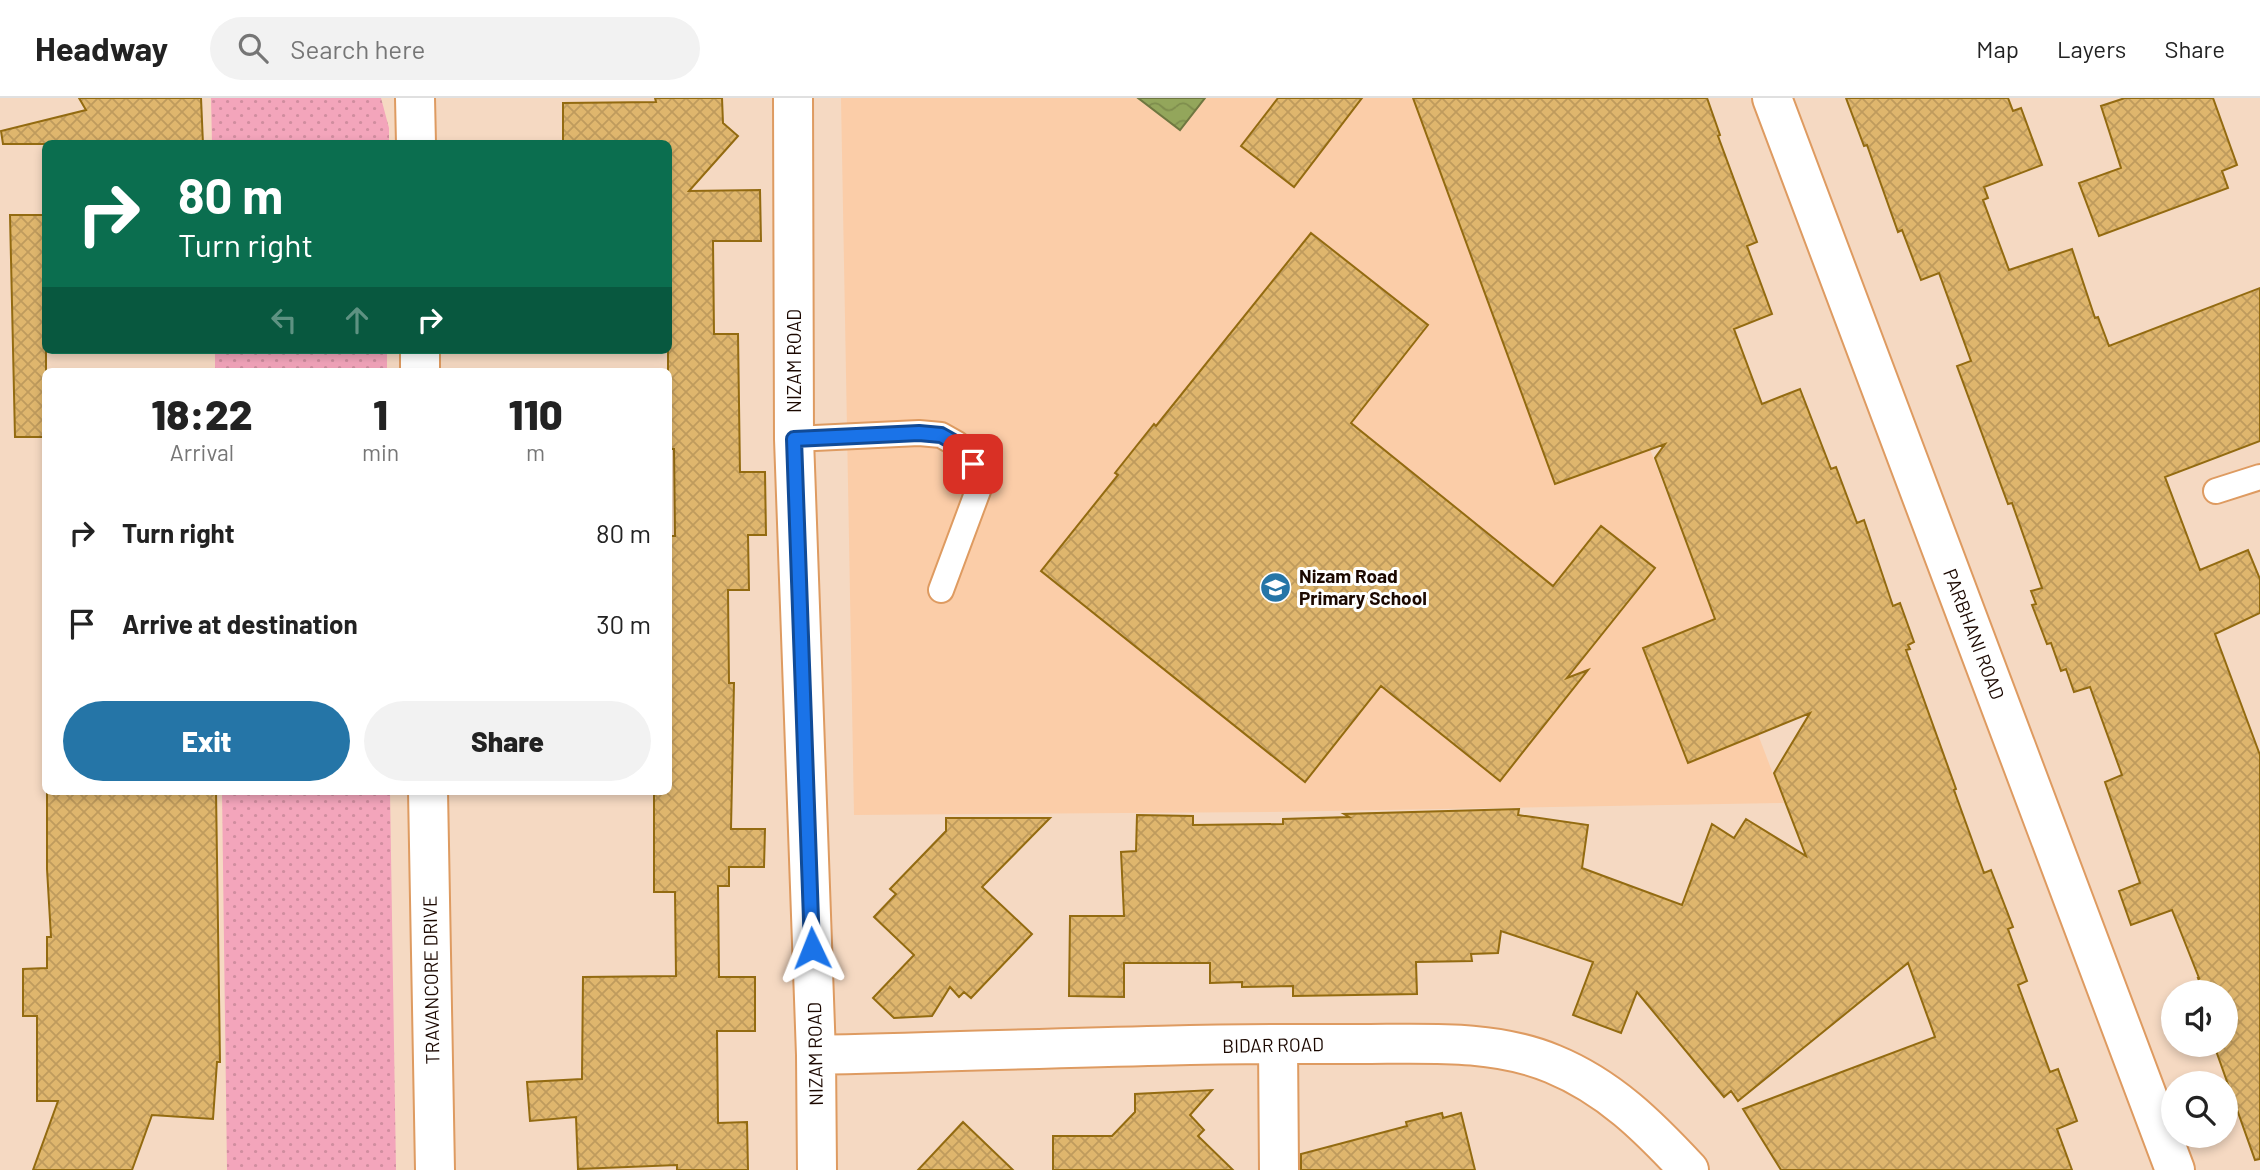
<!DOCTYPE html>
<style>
:root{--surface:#fff;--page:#f2f2f2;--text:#222;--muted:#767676;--line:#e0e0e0;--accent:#2575a7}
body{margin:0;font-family:Barlow,sans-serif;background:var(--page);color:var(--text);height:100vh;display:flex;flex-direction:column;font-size:26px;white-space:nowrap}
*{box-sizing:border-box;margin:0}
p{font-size:23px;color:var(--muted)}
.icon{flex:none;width:38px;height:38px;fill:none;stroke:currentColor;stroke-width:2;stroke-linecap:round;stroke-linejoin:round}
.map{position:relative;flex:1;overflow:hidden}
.panel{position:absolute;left:42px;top:270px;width:630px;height:427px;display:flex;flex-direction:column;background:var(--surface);border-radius:10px;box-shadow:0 4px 10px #0003}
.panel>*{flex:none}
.banner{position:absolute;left:42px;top:42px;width:630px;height:214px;border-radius:10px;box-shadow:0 4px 10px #0003;background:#0b6e4f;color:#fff;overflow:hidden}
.tools{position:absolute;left:2161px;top:882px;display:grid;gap:14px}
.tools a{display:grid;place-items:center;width:77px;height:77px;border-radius:50%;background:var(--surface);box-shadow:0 4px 10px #0003;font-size:35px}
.pin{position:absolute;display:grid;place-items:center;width:60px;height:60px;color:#fff;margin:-30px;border-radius:14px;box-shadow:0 4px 10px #0006}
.me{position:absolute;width:77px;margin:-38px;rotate:358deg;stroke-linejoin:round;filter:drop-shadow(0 0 5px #0008)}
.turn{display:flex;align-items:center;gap:24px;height:147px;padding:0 21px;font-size:32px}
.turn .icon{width:91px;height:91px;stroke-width:2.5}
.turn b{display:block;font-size:49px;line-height:60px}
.lanes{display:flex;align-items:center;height:66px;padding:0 21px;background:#0003;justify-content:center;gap:35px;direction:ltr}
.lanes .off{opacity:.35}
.eta{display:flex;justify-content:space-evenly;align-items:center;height:119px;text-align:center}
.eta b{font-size:42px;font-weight:800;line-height:49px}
.cta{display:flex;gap:14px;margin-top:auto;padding:14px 21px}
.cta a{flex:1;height:80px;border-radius:42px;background:var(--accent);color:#fff;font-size:28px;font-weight:800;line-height:80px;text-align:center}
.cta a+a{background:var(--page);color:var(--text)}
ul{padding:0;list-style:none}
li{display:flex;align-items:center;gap:21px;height:91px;padding:0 21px}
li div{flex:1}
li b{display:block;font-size:26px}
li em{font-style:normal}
header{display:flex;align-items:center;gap:42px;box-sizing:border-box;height:98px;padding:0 35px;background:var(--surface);border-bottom:2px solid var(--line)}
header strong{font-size:33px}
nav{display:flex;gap:38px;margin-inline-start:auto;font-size:24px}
.search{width:490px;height:63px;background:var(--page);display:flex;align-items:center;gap:18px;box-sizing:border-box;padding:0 24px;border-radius:38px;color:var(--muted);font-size:26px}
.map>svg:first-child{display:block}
</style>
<header>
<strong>Headway</strong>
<div class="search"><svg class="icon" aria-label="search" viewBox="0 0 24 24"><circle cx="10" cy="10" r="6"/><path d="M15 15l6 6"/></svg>Search here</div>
<nav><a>Map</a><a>Layers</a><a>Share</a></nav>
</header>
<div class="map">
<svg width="2260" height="1072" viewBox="0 0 2260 1072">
<defs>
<pattern id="grass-dots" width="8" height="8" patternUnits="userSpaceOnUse" patternTransform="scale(1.75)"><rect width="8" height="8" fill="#f3a5bb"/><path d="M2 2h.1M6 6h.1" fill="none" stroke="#d08d9f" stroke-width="1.8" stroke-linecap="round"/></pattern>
<pattern id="water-waves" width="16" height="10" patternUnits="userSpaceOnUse" patternTransform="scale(1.75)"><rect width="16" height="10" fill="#93a65b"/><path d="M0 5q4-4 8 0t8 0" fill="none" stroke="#7e8d4d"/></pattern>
<pattern id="building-cross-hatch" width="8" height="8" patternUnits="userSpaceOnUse" patternTransform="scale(1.75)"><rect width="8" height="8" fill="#dfb66d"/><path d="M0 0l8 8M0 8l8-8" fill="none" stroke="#bf9b5d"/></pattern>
</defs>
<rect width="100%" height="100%" fill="#f5d9c2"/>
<path fill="#fbcda8" d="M841 0H1517L1784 705 1269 714 854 717Z"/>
<path fill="url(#grass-dots)" d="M211 0H381L389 30V45H212Z
M215 252H387V273H215Z
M222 693H390L396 1072H227Z"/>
<path fill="url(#water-waves)" stroke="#6f7740" stroke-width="2" d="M1138 0H1205L1180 32Z"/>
<path fill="url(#building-cross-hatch)" stroke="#936b11" stroke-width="2" d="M79 0H201L203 46H3L1 33 86 12Z
M655 0H722L723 25 738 38 689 93 760 92 761 143H713L714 236H738L740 374H765L766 437H748L749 492H728L729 585H734L731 731H765L764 769H729V788H718L719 879H755V933H717L718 1025 747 1024 748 1072H677V1067L578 1071 576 1019 530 1023 527 984 582 981 583 879 676 878 675 794H654V693H668V438H675L674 351H668V46H563V5L656 4Z
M1278 0H1362L1294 89 1241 48Z
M1413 0H1707L1720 37 1718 38 1757 144 1747 148 1772 216 1734 231 1762 306 1800 291 1831 371 1836 369 1857 425 1864 422 1893 508 1900 505 1914 544 1908 547 1910 551 1906 552 1956 691 1954 692 1984 775 1991 772 2013 829 2008 831 2027 883 2018 887 2050 974 2058 971 2077 1023 2057 1031 2072 1072H1781L1743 1011 1935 939 1908 865 1738 1003 1731 993 1724 999 1637 894 1621 935 1573 917 1593 864 1501 833 1498 855 1471 856 1472 863 1416 864 1417 896 1293 898V888L1242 889V884L1210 885V865H1124V899L1069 898 1070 818H1124L1121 754 1136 753 1137 717 1193 718V727L1283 726V721L1349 719 1344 716 1519 711 1518 717 1588 727 1582 770 1682 807 1712 726 1734 740 1746 721 1806 758 1774 675 1810 615 1688 665 1643 550 1715 521 1655 360 1665 346 1555 386Z
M1846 0H2008L2013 13 2021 10 2042 67 1984 89 1988 100 1983 102 2009 172 2072 151 2095 220 2098 219 2109 248 2260 190V343L2165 379 2200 472 2248 452 2260 481V515L2215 536 2260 657V1061L2255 1062 2214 947H2226V894H2203L2198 880H2199L2172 812 2131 827 2119 793 2140 785 2105 684 2122 677 2090 589 2074 594 2066 571 2061 573 2051 545 2047 546 2032 507 2036 506 2031 493 2042 490 2012 405 2008 406 1957 268 1971 263 1939 175 1921 182 1902 132 1898 134 1867 47 1864 48Z
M2125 0H2213L2237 67 2222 73 2228 90 2099 138 2079 85 2121 70 2101 8Z
M10 117H46V339H15Z
M1311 135 1428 227 1351 325 1553 488 1601 428 1655 470 1567 580 1588 572 1500 683 1381 588 1305 684 1041 473 1118 377 1115 375 1154 326 1156 328Z
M47 693H216L220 964H217L213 1021 152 1017 132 1072H33L58 1003H37V918H23V871L47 870V839H51L47 771Z
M946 720H1050L982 789 1032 836 971 900 964 894 959 899 950 889 932 918 894 920 873 900 914 857 874 819 896 796 890 791 946 733Z
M1212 992 1190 1017 1204 1032 1198 1038 1233 1072H1053V1038H1112L1135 1014V996Z
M1442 1015 1443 1020 1461 1015 1475 1072H1301V1056L1407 1028 1406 1024Z
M963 1024 1013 1072H918Z"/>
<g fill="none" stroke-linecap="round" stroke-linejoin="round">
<defs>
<path id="lane" d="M794 341 919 335 941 337 957 346 973 366 979 390 941 492
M2216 393 2260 379"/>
<path id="street" d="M415 0 416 46
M793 0 794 341 816 957 817 1072
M1772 0 2175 1072
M420 252V273
M428 693 435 1072
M1278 946 1279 1072
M816 957C992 953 1168 945 1344 946 1413 947 1489 939 1553 966 1609 989 1648 1028 1689 1072"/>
</defs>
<use href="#lane" stroke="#de9b61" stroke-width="28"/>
<use href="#street" stroke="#de9b61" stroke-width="42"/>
<use href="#lane" stroke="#fff" stroke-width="24"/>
<use href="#street" stroke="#fff" stroke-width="38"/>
</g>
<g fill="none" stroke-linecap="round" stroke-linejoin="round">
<defs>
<path id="route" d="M812 850 794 341 919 335 941 337 957 346 973 366"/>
</defs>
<use href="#route" stroke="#114b97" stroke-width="18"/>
<use href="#route" stroke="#1a73e8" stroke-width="12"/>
</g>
<defs>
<symbol id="school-disc" viewBox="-11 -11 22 22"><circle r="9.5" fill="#2575a7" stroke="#fff"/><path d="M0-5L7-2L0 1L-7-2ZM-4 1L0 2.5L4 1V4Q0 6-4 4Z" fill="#fff"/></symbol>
</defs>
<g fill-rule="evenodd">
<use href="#school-disc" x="1258" y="472" width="35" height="35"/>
</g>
<g text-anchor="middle" stroke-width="6" stroke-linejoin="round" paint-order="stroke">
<g font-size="19" fill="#1b0800" stroke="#fff">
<text transform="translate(794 263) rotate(-90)" y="7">NIZAM ROAD</text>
<text transform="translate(1974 536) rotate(69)" y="7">PARBHANI ROAD</text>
<text transform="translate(431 882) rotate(-91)" y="7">TRAVANCORE DRIVE</text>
<text transform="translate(1273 947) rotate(-1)" y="7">BIDAR ROAD</text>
<text transform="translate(815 956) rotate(-91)" y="7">NIZAM ROAD</text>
</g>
<g font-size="19" font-weight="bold" fill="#1b0800" stroke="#fff" text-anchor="start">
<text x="1299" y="485">Nizam Road<tspan x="1299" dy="22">Primary School</tspan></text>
</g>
</g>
</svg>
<div class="tools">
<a><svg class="icon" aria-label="sound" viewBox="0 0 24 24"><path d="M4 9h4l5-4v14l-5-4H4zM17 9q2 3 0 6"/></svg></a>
<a><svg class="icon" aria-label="search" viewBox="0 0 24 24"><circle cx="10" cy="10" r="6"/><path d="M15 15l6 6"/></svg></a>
</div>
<div class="pin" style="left:973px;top:366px;background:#d93025"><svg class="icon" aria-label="arrive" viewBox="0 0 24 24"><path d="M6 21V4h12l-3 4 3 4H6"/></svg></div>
<svg class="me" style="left:812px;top:850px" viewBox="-20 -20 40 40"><path d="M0-17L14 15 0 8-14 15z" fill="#1a73e8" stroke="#fff" stroke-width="4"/></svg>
<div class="banner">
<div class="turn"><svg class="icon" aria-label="right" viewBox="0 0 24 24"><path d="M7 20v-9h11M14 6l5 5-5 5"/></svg><div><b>80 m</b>Turn right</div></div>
<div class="lanes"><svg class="icon off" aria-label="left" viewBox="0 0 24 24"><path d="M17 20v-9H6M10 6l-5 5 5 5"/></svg><svg class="icon off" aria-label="ahead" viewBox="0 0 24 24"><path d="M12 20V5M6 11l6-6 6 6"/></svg><svg class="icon" aria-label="right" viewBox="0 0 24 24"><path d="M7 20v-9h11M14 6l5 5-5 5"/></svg></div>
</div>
<section class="panel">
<div class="eta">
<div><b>18:22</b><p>Arrival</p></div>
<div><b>1</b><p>min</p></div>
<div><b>110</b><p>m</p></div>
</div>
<ul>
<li><svg class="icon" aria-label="right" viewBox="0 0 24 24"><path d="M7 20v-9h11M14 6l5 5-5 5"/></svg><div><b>Turn right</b></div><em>80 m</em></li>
<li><svg class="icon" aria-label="arrive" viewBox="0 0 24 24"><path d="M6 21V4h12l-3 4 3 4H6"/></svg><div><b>Arrive at destination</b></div><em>30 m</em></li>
</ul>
<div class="cta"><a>Exit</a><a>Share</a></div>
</section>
</div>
